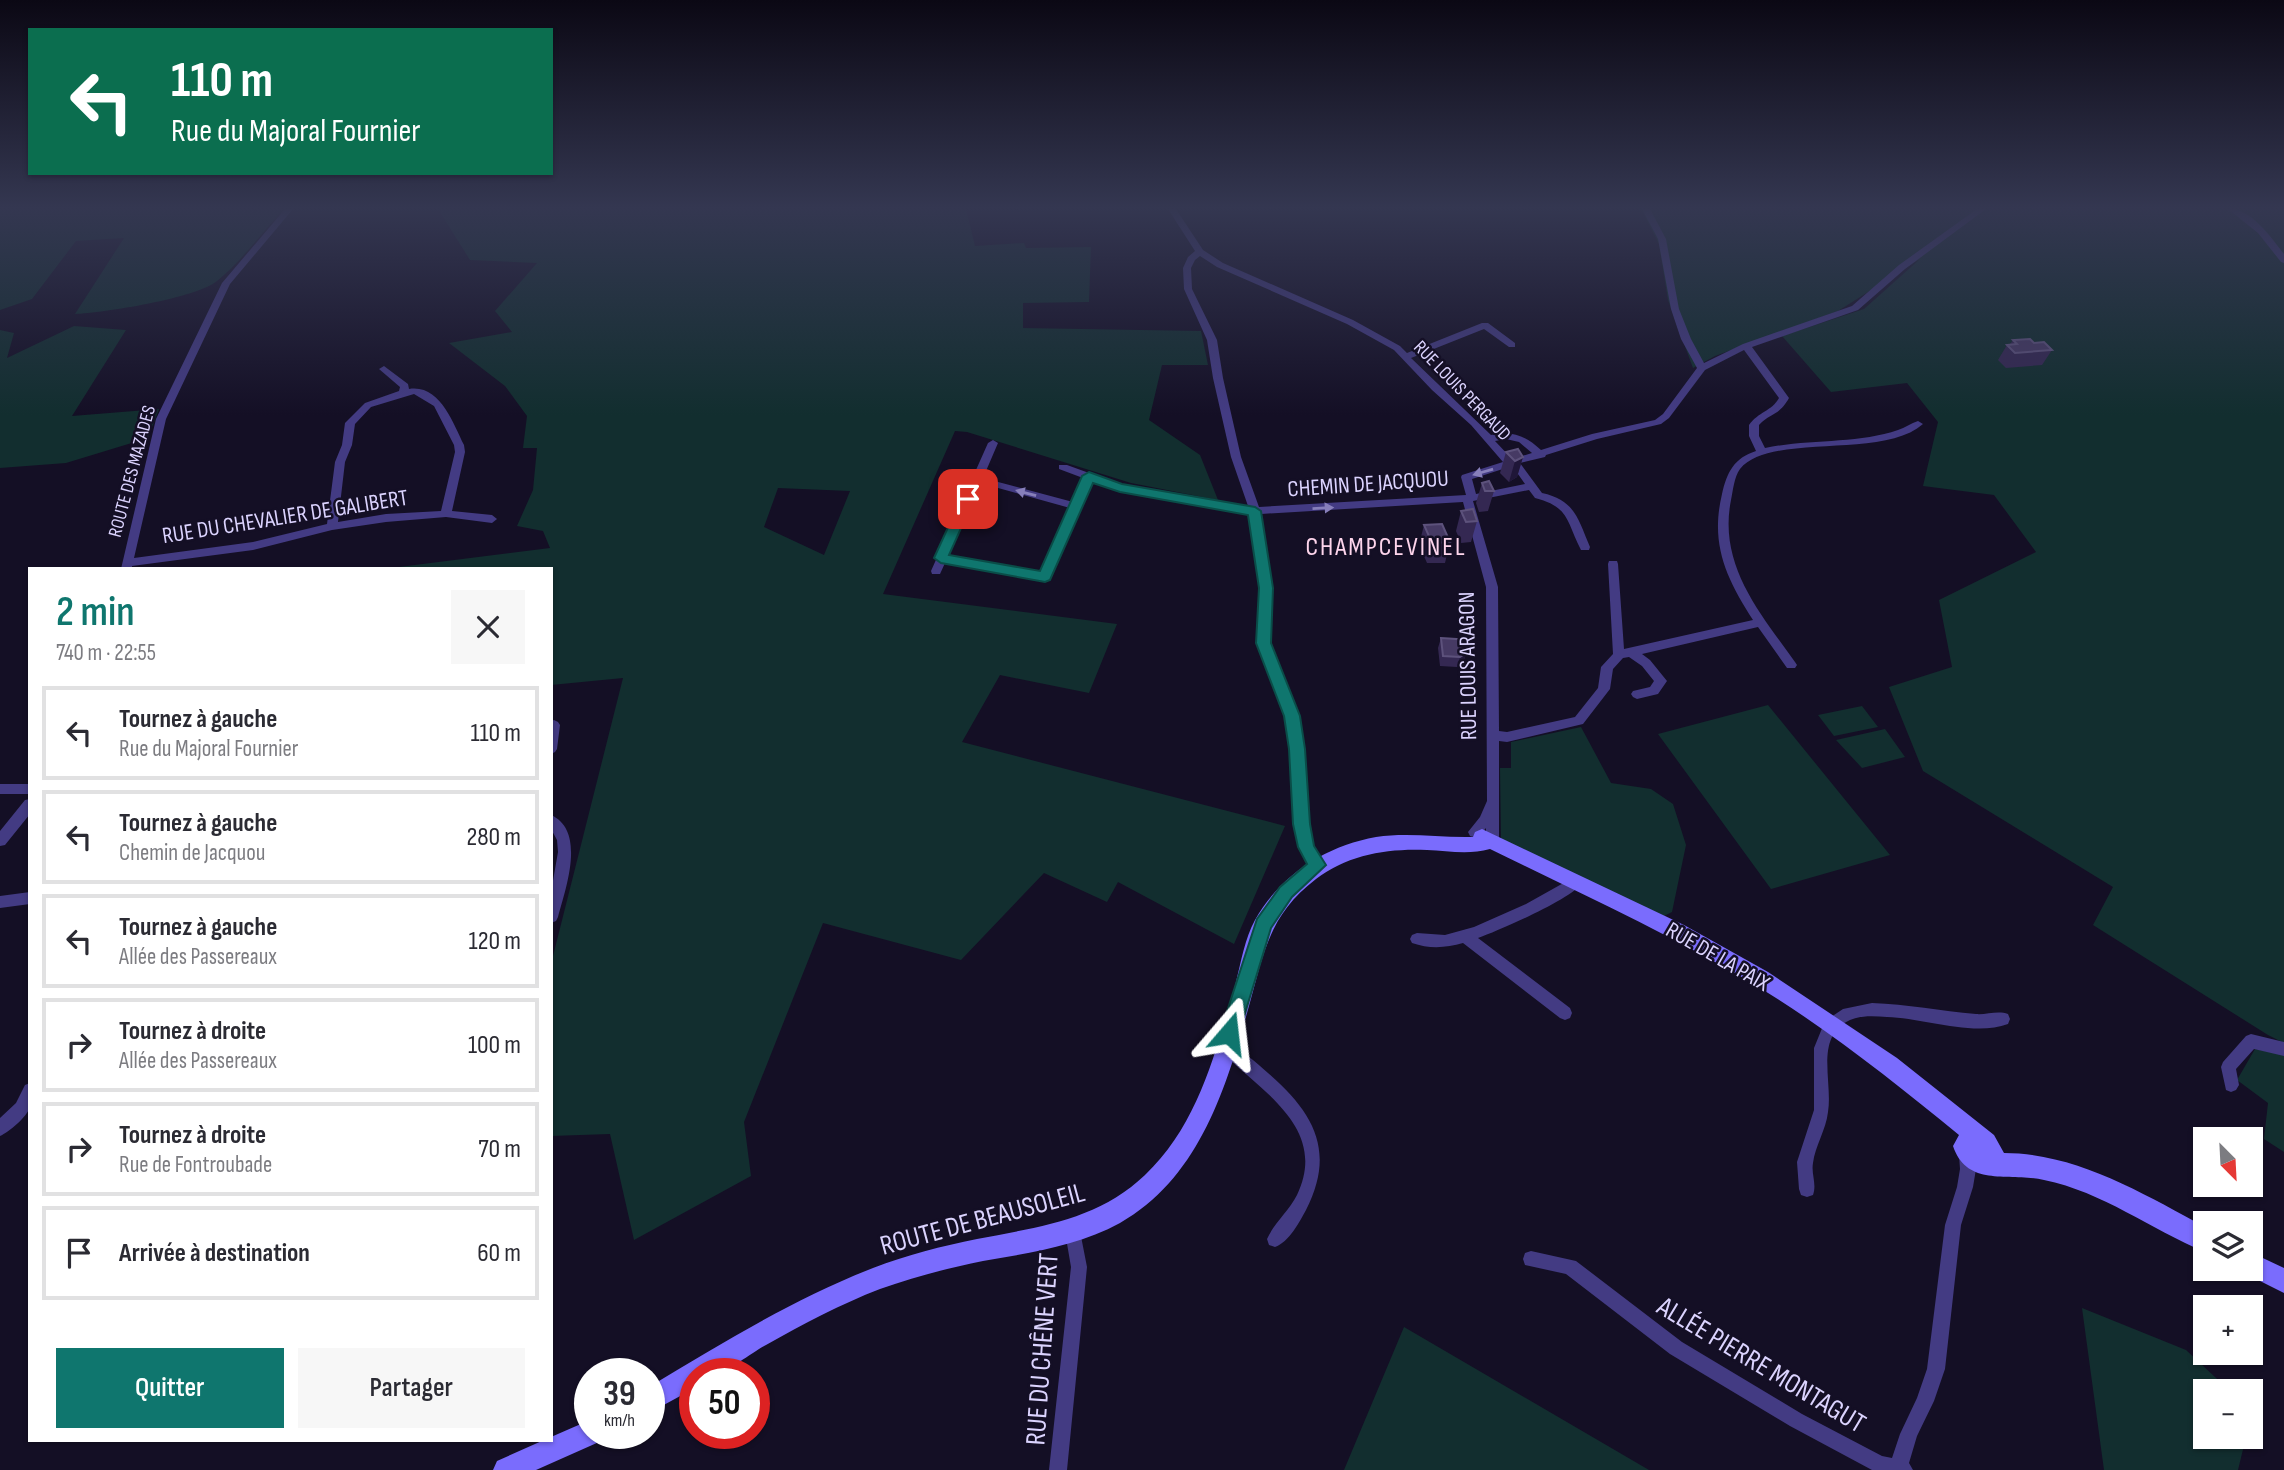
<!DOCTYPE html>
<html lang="fr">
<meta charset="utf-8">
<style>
:root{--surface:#fff;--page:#f7f7f7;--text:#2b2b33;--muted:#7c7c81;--line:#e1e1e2;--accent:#0f766e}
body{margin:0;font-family:"Sofia Sans Condensed",sans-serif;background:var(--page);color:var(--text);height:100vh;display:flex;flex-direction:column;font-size:26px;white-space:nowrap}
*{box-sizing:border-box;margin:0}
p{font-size:23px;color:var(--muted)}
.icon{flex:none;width:38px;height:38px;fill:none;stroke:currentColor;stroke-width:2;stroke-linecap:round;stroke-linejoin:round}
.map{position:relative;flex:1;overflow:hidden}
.sheet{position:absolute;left:28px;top:567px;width:525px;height:875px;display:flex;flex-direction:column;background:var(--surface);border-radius:0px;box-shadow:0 2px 5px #0004}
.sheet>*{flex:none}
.guide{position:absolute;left:28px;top:28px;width:525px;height:147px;border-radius:0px;box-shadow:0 2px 5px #0004;background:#0b6e4f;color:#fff;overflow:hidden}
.needle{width:46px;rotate:156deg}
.fabs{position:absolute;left:2193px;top:1127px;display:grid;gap:14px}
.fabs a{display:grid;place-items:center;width:70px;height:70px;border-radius:0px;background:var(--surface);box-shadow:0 2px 5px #0004;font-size:35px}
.speed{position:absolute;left:574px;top:1358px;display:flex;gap:14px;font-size:35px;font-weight:700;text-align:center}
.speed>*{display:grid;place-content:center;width:91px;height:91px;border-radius:50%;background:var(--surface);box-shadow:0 2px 5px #0004;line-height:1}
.speed small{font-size:18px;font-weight:400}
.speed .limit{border:10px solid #d22;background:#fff;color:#111}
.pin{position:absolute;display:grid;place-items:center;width:60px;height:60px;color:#fff;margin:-30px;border-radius:14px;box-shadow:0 4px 10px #0006}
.me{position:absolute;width:77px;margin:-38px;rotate:17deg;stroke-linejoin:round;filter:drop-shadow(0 0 5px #0008)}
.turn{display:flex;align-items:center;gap:24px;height:147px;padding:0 28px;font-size:32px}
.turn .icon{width:91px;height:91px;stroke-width:2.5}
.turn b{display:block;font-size:49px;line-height:60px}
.round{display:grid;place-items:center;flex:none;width:74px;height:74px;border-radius:0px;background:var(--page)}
.head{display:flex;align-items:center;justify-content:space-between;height:119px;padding:0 28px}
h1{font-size:42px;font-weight:600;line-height:52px;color:var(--accent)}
.action{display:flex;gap:14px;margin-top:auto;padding:14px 28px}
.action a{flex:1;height:80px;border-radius:0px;background:var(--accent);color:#fff;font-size:28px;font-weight:600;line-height:80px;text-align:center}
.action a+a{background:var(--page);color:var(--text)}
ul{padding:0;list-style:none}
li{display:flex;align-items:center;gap:21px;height:94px;margin:0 14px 10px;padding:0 14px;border:4px solid var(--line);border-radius:0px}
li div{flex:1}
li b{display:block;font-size:26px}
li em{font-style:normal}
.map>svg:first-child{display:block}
</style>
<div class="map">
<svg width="2284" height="1470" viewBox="0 0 2284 1470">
<rect width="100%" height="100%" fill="#140f25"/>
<path fill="#122e2f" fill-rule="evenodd" d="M0 209H284C262 232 242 261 217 281 197 298 103 313 75 314L124 238 76 241 32 299 0 310Z
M438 209H966L975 246 1024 243 1026 248 1091 247 1089 302 1023 303V328L1201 331 1208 365H1162L1149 420 1200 455 1218 500 1131 483 967 432 955 431 883 594 1117 624 1089 693 1000 675 962 742 1285 826 1234 944 1118 882 1107 902 1044 873 961 960 823 923 744 1122 751 1176 634 1240 610 1134 551 1136V964L623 678 551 685V569H383L550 548 543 531 517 526 533 490 537 448H523L527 416 505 386 449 343 512 332 495 311 537 263 470 260ZM778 488 850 491 824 555 764 527Z
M1641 209H2284V1043L2268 1035 2093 925 2113 887 1923 771 1889 687 1952 667 1939 600 2036 552 1994 495 1923 486 1938 422 1907 383 1831 392 1782 336 1864 309 1920 259 1838 311 1715 356 1693 368 1668 300 1659 244Z
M74 326 126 330 72 416 159 409 148 438 66 463 0 468V330L14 333 7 358Z
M1768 705 1890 855 1771 889 1658 734Z
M1862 706 1878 727 1834 736 1818 715Z
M1581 727 1611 783 1651 789 1673 804 1686 845 1672 912 1664 916 1501 840 1500 768H1511V742Z
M1885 729 1905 757 1862 768 1836 740Z
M2255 1049 2284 1055V1152L2264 1139 2268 1103 2237 1080Z
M2082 1308 2186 1350 2230 1391H2205V1437H2246L2238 1470H2104Z
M1404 1327 1649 1470H1344Z"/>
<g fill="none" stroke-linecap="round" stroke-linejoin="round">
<path fill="#433b83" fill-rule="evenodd" d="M285 209H293L230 284 166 419 134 558 253 542 327 524 335 462 342 445 345 423 365 403 399 391 400 387 379 369 384 366 408 384 409 389C440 384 453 423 464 445L465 452 452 511 492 515 497 519 492 523 446 517 386 522 332 530 253 550 132 566V569H121L156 419 222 283ZM414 394 434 406 454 445 455 452 441 511 386 514 338 522 345 462 352 445 355 424 371 407Z
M1168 209H1176L1203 250 1223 263 1353 320 1400 346 1407 353 1482 323H1488L1515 343V347H1509L1484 329 1411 358 1491 435C1512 431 1525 435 1541 450L1592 434 1655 420 1663 414 1697 368 1681 339 1671 309 1658 239 1642 209H1650L1666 239 1679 309 1691 339 1704 363 1743 344 1852 306 1899 265 1977 209H1986L1905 269 1858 310 1752 347 1789 398C1779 416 1771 412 1759 425V436L1765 448C1807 439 1858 444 1898 430 1905 428 1911 423 1918 421L1923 424C1883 460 1770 432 1740 469 1734 477 1733 491 1731 500 1718 565 1760 613 1795 662L1797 665 1795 668H1787L1758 627 1642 654 1650 660 1667 681 1658 694 1637 699 1633 697 1631 694 1633 691 1650 687 1654 681 1642 666 1629 657 1623 658 1613 669 1610 689 1583 724 1507 742 1499 741V838C1495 845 1492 849 1484 846L1482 842 1486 837V828C1481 834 1478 839 1470 836L1468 832 1480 817 1487 801 1486 587 1463 502 1261 514 1269 568 1273 607 1269 644 1298 716 1303 749 1308 824 1312 846 1324 865 1322 869 1317 871 1312 869 1299 847 1296 824 1291 749 1286 716 1257 644 1261 607 1259 568 1250 514 1120 491 1092 481 1049 580 1045 581 945 563 940 574H932L931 571 988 443 993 440 998 443 983 478 1073 502 1083 478 1059 469V465H1067L1122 485 1248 506 1231 457 1213 378 1207 340 1184 289 1183 268 1188 257 1195 251ZM1200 256 1217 267 1347 324 1394 350 1432 390 1471 425 1503 462 1462 475 1461 477 1466 495 1259 507 1241 457 1223 378 1217 340 1192 289 1191 268 1195 260ZM1744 350 1779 398C1772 411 1758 412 1749 425V436L1756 451C1734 458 1727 472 1722 494 1710 544 1726 578 1753 620L1624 649 1618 564 1617 561H1609L1608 564 1613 654 1601 667 1598 688 1575 717 1507 732 1499 731 1498 587 1473 501 1529 490 1535 498C1570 507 1566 521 1581 550H1589L1590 547C1578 519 1575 500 1542 493L1520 463 1545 457 1546 455 1597 439 1661 424 1669 418 1705 370ZM1506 439 1519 442 1532 453 1512 459 1495 441ZM1509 467H1513L1525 484 1476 494 1472 479ZM980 483 1070 508 1041 573 948 556Z
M2228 209C2251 208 2271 237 2284 254V263L2281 262 2258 233Z
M554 720 558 722 560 725 557 749 555 752 551 754V721Z
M0 784H30V794H0Z
M30 799V814L5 845 0 846V831L25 800Z
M551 815C587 831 565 890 558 917L556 921 551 923V892L558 852 557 840 551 829Z
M1576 876 1581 878 1583 882C1572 899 1500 930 1478 938L1570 1008 1572 1013 1570 1018 1565 1020 1560 1018 1463 943C1446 948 1429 949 1412 943L1410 939 1412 935 1417 933 1445 935 1474 927 1526 904Z
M30 892V904L0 908V896Z
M1872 1003C1907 1004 1941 1011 1976 1014 1986 1015 1998 1010 2008 1014L2010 1019 2008 1024C1974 1037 1923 1018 1887 1017 1875 1016 1861 1015 1850 1020 1814 1036 1833 1082 1828 1112 1826 1130 1815 1146 1813 1163 1811 1174 1817 1184 1813 1195L1807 1197 1801 1195 1799 1189 1797 1162 1814 1110V1048L1825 1021 1843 1009Z
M2251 1034 2284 1042V1056L2254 1049 2236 1069 2239 1085 2236 1090 2231 1092 2226 1090 2221 1067 2223 1062 2246 1036Z
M1224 1043C1242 1049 1254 1061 1268 1073 1314 1113 1336 1151 1306 1210 1299 1223 1289 1242 1275 1247L1269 1245 1267 1239C1274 1223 1289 1211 1297 1195 1327 1132 1269 1096 1229 1059L1219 1055 1217 1050 1219 1045Z
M30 1083C30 1090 31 1100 30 1107 27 1117 9 1132 0 1136V1118L16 1103 25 1085Z
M1967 1147 1973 1150 1976 1169 1973 1187 1961 1225 1945 1369 1934 1401 1917 1436 1909 1463 1913 1470H1872L1790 1426 1670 1354 1566 1274 1525 1265 1523 1259 1525 1253 1531 1251 1576 1261 1682 1342 1802 1414 1882 1456 1892 1458 1900 1434 1917 1398 1927 1369 1945 1225 1957 1187 1960 1169 1959 1155 1961 1150Z
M1073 1224 1079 1226 1087 1267 1067 1470H1049L1071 1267 1065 1232 1067 1226Z"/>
<path fill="#7a6cfd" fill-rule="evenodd" d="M1482 829 1684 925 1768 972 1897 1058 1994 1135 2004 1153C2076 1153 2144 1194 2205 1227V1252C2150 1229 2103 1192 2044 1180 2009 1172 1967 1188 1953 1146L1959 1135C1893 1081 1825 1027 1752 983 1667 933 1578 892 1490 849 1469 855 1448 851 1427 850 1388 848 1347 855 1316 879 1269 915 1264 952 1249 1006 1226 1089 1199 1178 1120 1223 1078 1246 1029 1253 983 1261 948 1268 914 1277 880 1289 841 1304 803 1324 766 1345 753 1352 729 1371 716 1374 709 1375 701 1374 695 1374V1388L649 1413V1387C722 1343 794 1299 873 1268 907 1255 942 1246 977 1239 1039 1227 1098 1220 1145 1175 1199 1124 1216 1050 1236 982 1241 962 1245 938 1255 920 1280 875 1326 846 1376 837 1409 832 1440 838 1473 837L1475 832Z
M2250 1252 2284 1268V1293L2242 1272 2240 1269H2250Z
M590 1420V1433H603L599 1442 536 1470H493L497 1461 544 1440H551V1437Z"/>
</g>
<path fill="#342852" d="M2013 340 2034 343 2052 350 2042 365 2006 368 1998 360 2007 345 2010 344Z
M1506 452 1523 457 1517 477 1509 482 1500 473Z
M1482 483 1494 491 1488 511 1479 512 1476 503Z
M1461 511 1477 521 1471 542 1461 543 1456 531Z
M1424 525 1450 542 1445 563H1427L1419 545Z
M1441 638 1471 640 1463 663 1457 667 1440 666 1438 648Z"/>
<path fill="#1f1638" d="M1523 457 1517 477 1509 482 1515 461Z
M1471 640 1463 663 1457 667 1460 657Z"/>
<path fill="#463a64" stroke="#5d527c" stroke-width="2" d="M2030 339 2034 343 2044 342 2052 350 2015 353 2007 345 2017 344 2013 340Z
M1518 449 1523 457 1515 461 1506 452Z
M1489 481 1494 491H1485L1482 483Z
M1473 509 1477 521 1466 522 1461 511Z
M1442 524 1450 542 1432 543 1424 525Z
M1441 638 1471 640 1466 653 1460 657 1443 656Z"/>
<defs><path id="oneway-solid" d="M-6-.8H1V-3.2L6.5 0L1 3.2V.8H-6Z" transform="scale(1.75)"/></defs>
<g fill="#877fba">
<use href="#oneway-solid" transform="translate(1483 472) rotate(164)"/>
<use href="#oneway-solid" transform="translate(1026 493) rotate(-165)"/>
<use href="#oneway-solid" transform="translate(1323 508) rotate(-3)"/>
</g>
<linearGradient id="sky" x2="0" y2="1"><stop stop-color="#0b0814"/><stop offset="0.5" stop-color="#343751"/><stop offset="1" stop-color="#343751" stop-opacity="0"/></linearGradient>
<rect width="2284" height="415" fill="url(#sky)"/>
<path fill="#0f766e" stroke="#0a4d48" stroke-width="2" d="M1089 472 1122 484 1255 507 1261 511 1273 588 1271 643 1300 716 1305 749 1310 824 1314 846 1326 865 1292 897 1271 928 1239 1033 1236 1039 1229 1042 1223 1039 1220 1033 1257 919 1280 887 1307 864 1298 847 1293 824 1289 749 1284 716 1256 643 1259 588 1248 515 1120 492 1093 483 1050 580 1045 582 941 563 934 558 961 499 968 494 974 499 949 555 1040 571 1082 476Z"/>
<g text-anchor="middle" stroke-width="5" stroke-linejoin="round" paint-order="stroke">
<g font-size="19" fill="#dbd3fe" stroke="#140f25">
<text transform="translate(1463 390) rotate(46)" y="7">RUE LOUIS PERGAUD</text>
<text transform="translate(131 471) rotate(-75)" y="7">ROUTE DES MAZADES</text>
</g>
<g font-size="23" fill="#dbd3fe" stroke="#140f25">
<text transform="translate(1368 483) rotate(-4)" y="8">CHEMIN DE JACQUOU</text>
<text transform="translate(285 516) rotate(-9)" y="8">RUE DU CHEVALIER DE GALIBERT</text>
<text transform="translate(1467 666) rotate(-91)" y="8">RUE LOUIS ARAGON</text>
<text transform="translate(1718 956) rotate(30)" y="8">RUE DE LA PAIX</text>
</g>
<g font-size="26" letter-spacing="2" fill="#fed5ec" stroke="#140f25">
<text x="1386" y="555">CHAMPCEVINEL</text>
</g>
<g font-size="28" fill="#dbd3fe" stroke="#140f25">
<text transform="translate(982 1218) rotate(-15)" y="10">ROUTE DE BEAUSOLEIL</text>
<text transform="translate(1041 1349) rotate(-86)" y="10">RUE DU CHÊNE VERT</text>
<text transform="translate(1762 1364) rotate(31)" y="10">ALLÉE PIERRE MONTAGUT</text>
</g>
</g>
</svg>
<div class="fabs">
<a><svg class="needle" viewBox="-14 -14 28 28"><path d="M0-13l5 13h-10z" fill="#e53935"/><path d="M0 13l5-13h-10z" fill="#7c7c81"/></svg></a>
<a><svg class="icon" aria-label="layers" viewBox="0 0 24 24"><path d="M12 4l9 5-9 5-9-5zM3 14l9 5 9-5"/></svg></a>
<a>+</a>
<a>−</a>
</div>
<div class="speed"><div>39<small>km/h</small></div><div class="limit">50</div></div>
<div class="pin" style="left:968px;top:499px;background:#d93025"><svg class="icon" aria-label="arrive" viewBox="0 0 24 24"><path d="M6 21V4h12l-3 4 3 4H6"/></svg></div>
<svg class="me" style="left:1229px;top:1033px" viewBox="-20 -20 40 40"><path d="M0-17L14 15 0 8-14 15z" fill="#0f766e" stroke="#fff" stroke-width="4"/></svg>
<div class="guide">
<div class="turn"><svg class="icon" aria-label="left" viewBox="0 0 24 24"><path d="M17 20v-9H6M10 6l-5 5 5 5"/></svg><div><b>110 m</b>Rue du Majoral Fournier</div></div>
</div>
<section class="sheet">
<div class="head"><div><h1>2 min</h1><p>740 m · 22:55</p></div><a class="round"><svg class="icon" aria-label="close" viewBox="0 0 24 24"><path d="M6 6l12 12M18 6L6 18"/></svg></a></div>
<ul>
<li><svg class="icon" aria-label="left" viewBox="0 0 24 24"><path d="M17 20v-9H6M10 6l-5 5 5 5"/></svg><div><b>Tournez à gauche</b><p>Rue du Majoral Fournier</p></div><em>110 m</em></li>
<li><svg class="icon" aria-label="left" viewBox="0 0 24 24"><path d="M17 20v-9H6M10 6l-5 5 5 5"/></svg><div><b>Tournez à gauche</b><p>Chemin de Jacquou</p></div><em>280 m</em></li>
<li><svg class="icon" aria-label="left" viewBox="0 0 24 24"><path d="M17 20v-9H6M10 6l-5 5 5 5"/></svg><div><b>Tournez à gauche</b><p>Allée des Passereaux</p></div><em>120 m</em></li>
<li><svg class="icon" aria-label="right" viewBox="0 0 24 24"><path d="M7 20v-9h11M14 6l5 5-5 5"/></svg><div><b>Tournez à droite</b><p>Allée des Passereaux</p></div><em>100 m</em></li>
<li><svg class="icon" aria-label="right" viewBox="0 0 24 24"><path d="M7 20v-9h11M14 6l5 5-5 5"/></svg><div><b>Tournez à droite</b><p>Rue de Fontroubade</p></div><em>70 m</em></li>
<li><svg class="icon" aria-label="arrive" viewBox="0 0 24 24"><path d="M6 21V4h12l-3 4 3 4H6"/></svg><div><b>Arrivée à destination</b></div><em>60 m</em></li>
</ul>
<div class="action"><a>Quitter</a><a>Partager</a></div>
</section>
</div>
